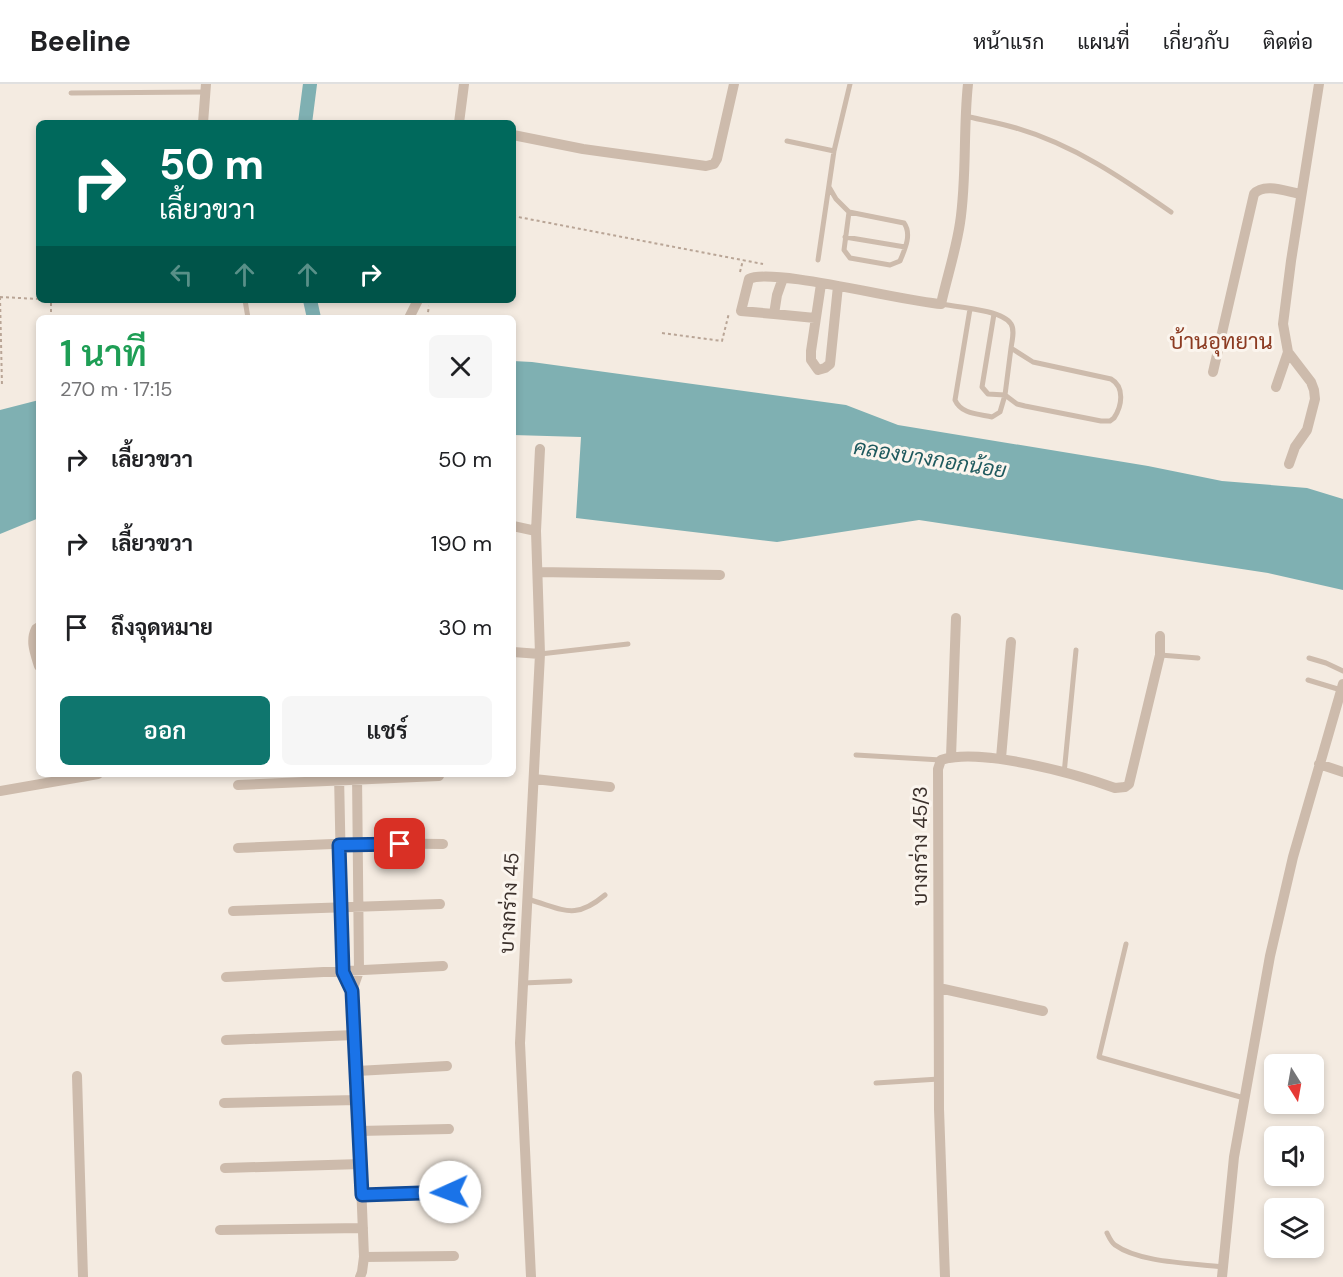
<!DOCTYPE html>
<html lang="th">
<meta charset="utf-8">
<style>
:root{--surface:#fff;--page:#f6f6f6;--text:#202124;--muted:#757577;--line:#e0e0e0;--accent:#0f766e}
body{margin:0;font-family:"DM Sans",Sarabun,sans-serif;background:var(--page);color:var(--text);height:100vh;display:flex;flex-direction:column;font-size:22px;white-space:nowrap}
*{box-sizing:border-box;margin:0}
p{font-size:20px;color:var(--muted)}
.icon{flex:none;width:33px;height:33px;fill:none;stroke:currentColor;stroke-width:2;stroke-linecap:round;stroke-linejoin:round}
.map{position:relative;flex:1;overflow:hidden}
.sheet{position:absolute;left:36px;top:231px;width:480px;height:462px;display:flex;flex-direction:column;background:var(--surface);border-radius:9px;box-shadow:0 3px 9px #0003}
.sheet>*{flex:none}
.guide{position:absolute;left:36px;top:36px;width:480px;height:183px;border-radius:9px;box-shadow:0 3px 9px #0003;background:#00695c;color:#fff;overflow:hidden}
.needle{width:39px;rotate:169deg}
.fabs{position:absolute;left:1264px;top:970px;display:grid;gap:12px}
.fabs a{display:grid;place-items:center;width:60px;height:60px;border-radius:9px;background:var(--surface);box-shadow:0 3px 9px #0003;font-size:30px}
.pin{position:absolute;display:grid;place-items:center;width:51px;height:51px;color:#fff;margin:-26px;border-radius:12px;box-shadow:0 3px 9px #0006}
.me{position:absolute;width:66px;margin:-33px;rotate:268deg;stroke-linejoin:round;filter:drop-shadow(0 0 4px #0008)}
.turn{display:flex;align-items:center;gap:21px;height:126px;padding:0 24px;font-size:27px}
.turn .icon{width:78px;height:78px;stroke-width:2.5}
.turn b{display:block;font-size:42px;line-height:51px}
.lanes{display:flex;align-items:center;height:57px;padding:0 24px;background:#0003;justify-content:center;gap:30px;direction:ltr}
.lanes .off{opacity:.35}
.round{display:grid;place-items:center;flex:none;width:63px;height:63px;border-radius:9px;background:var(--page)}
.head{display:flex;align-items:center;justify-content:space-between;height:102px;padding:0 24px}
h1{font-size:36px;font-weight:600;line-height:45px;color:#1e9e55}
.primary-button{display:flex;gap:12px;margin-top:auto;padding:12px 24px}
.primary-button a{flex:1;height:69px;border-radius:9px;background:var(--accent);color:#fff;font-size:24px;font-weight:600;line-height:69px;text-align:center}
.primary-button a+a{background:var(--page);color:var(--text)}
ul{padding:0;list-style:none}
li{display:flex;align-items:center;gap:18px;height:84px;padding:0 24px}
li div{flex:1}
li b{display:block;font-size:22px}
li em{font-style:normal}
header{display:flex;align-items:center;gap:36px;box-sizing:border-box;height:84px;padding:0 30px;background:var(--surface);border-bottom:2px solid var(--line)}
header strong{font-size:28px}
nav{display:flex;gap:33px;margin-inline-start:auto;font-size:21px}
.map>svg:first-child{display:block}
</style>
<header>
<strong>Beeline</strong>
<nav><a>หน้าแรก</a><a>แผนที่</a><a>เกี่ยวกับ</a><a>ติดต่อ</a></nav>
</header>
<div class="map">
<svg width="1343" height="1193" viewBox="0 0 1343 1193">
<rect width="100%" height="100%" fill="#f4ebe1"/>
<path fill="#7fb0b2" d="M513 277 532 278 846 321 898 341 1148 382 1222 397 1307 404 1343 415V506L1268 489 919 436 777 458 576 434 581 353 513 351Z
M39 316V434L0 450V326Z"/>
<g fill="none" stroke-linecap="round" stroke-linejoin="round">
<path stroke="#7fb0b2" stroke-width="14" d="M305 39 310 0
M310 216 314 234"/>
<path stroke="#b9a596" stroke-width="2" stroke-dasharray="3 3" stroke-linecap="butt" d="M513 132 763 180
M740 188 743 176
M0 213 2 302
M0 213 39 215
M51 234V216
M427 234 429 222
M662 249 722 257 729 229"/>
<path stroke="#cdbbac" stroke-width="5" d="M71 9 206 8
M965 32C982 36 999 39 1016 44 1074 61 1122 94 1171 128
M787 57 834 67
M829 103 836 115 849 128 904 139C912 150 905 165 900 177L890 181 850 174 844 166 849 128
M845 153 905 163
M818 176 834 67 850 0
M245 216 248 234
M941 220C957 223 1003 226 1011 240 1015 246 1012 257 1011 264L1033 278 1111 295C1125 303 1122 322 1114 334L1110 337H1101L1025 322 1017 320 1005 311 1000 328 992 333C978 330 961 330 955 316L970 225
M994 230 982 303 988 310 1005 311 1011 264
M540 570 628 560
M1160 571 1198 574
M1309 574 1326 579 1343 587
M1308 596 1341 606
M856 671 941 676
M1064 690 1076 566
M527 815C564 825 574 837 605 811
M1126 860 1099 973 1244 1014
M523 899 570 897
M876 999 939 995
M1107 1149C1109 1153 1111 1158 1115 1161 1140 1179 1192 1179 1223 1183"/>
<path stroke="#cdbbac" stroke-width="10" d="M203 39 206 0
M459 39 464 0
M513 51 583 65 706 82 714 80 717 75 734 0
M783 194 777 211 774 230 815 234
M821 200 811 267V276L818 286 825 284 830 280 838 202
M774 230 741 227 749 195C771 183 906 218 941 220 947 193 956 166 960 139 967 93 963 46 968 0
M409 234 418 216
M1213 288 1254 110C1264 98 1288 108 1301 110
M1276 303 1288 268
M1289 380 1295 363 1307 346 1315 315 1314 306 1311 298 1288 268 1283 240 1291 177 1319 0
M513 442 536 447
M538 488 720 491
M39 543 36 545C30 557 35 569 39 582
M513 568 540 570
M951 673 956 534
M1001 674 1011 558
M1319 680 1343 688
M339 690 343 888 352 907 355 951 364 1173 362 1188 360 1193
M534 695 610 703
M238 701 439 692
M0 707 98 690
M238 764 357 759 443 760
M233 827 440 820
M226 893 443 882
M939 904 1043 927
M352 907 359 887 357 690
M226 956 355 951
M357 987 447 982
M77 992 83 1193
M224 1019 357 1016
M359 1047 449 1045
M225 1084 361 1080
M362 1111 451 1108
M220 1146 363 1144
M364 1173 454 1172
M531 1193 520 959 540 570 536 447 540 365
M945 1193 939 1025 938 685 941 676C980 663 1076 690 1115 704L1125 703 1129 700 1160 571V552
M1222 1193 1234 1073 1270 872 1293 773 1343 600"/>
</g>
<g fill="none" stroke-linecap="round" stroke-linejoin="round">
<defs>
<path id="route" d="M400 760 339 761 343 888 352 907 362 1111 450 1108"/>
</defs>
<use href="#route" stroke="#114b97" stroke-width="15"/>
<use href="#route" stroke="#1a73e8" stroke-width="10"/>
</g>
<g text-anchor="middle" stroke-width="6" stroke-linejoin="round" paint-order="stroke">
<g font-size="20" fill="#3b302b" stroke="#fbf5ee">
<text transform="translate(920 762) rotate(-90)" y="7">บางกร่าง 45/3</text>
<text transform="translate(509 819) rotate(-87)" y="7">บางกร่าง 45</text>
</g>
<g font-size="21" font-style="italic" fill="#1f5a5e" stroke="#fbf5ee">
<text transform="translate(930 375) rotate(9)" y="7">คลองบางกอกน้อย</text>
</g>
<g font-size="22" fill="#8c3b22" stroke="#fbf5ee">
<text x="1221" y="265">บ้านอุทยาน</text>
</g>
</g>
</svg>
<div class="fabs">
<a><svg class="needle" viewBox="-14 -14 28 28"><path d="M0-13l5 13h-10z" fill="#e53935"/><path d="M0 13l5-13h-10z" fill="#757577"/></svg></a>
<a><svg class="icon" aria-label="sound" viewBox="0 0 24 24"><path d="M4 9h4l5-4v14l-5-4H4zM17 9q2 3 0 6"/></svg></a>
<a><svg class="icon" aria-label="layers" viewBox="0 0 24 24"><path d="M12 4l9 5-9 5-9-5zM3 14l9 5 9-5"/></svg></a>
</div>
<div class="pin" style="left:400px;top:760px;background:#d93025"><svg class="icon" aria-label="arrive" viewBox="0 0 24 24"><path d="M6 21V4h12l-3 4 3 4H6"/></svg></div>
<svg class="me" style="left:450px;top:1108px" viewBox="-20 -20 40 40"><circle r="19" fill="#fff"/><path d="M0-13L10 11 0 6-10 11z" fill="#1a73e8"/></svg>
<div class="guide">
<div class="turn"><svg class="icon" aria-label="right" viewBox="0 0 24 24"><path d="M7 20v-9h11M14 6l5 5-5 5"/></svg><div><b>50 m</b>เลี้ยวขวา</div></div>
<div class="lanes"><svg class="icon off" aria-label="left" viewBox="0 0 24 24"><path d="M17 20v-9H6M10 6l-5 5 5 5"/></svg><svg class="icon off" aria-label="ahead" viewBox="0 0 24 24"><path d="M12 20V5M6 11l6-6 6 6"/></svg><svg class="icon off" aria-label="ahead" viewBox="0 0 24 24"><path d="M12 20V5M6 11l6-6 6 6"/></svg><svg class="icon" aria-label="right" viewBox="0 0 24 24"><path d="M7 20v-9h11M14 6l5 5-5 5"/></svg></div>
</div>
<section class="sheet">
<div class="head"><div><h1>1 นาที</h1><p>270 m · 17:15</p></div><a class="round"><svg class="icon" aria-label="close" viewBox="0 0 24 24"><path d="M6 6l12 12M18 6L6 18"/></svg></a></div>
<ul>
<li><svg class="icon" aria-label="right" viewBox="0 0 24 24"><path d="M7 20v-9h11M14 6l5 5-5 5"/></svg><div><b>เลี้ยวขวา</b></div><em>50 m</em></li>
<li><svg class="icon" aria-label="right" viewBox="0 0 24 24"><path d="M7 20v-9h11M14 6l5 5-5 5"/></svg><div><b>เลี้ยวขวา</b></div><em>190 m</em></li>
<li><svg class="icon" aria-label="arrive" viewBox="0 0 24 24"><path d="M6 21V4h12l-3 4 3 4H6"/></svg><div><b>ถึงจุดหมาย</b></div><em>30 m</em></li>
</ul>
<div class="primary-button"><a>ออก</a><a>แชร์</a></div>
</section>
</div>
